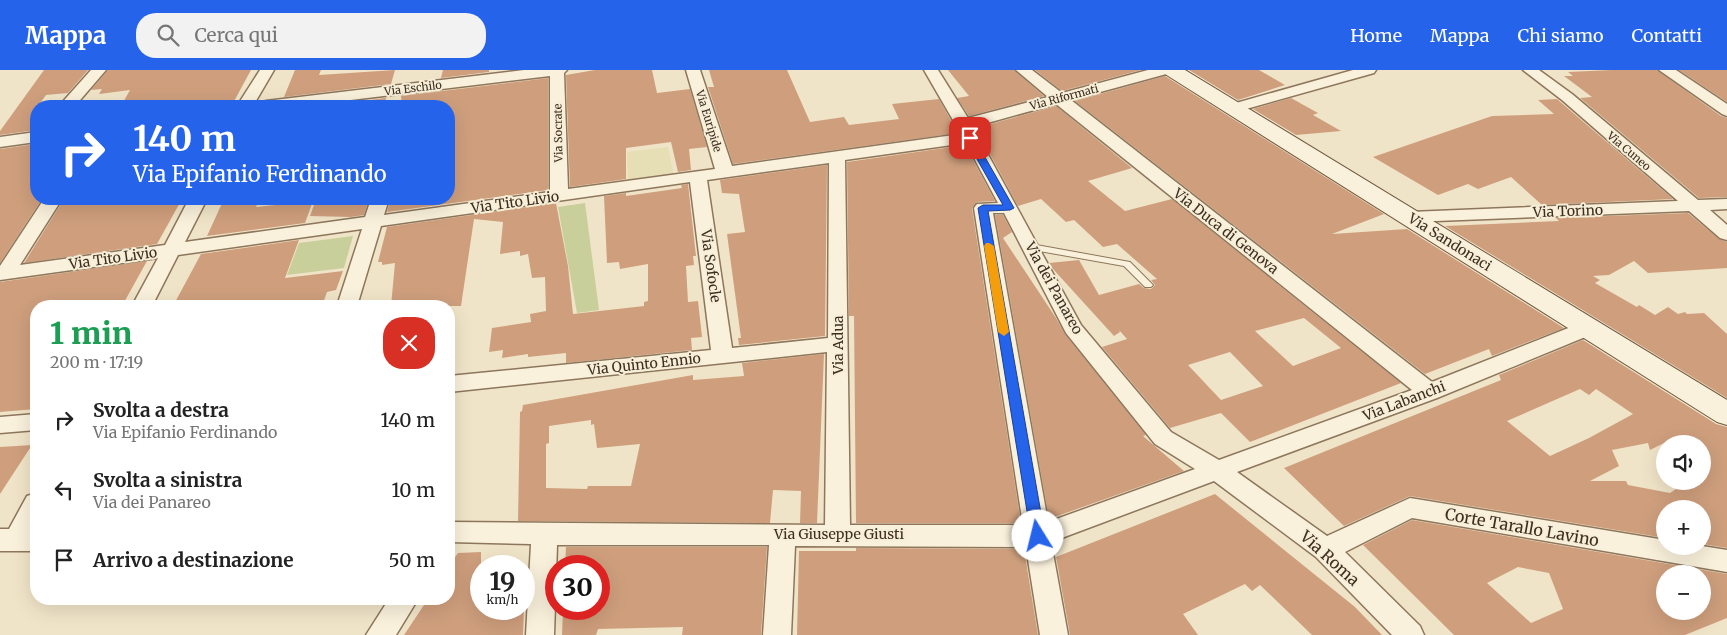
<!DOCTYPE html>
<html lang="it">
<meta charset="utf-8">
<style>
:root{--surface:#fff;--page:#f2f2f2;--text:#222;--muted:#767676;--accent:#2563eb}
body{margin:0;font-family:Merriweather,serif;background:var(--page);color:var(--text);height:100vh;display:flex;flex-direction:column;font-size:19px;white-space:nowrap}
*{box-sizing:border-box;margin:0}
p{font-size:16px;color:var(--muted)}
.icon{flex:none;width:28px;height:28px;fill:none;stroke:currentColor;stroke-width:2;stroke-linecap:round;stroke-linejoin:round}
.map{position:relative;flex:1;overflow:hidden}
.drawer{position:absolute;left:30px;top:230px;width:425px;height:305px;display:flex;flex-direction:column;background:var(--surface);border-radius:20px;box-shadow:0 5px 20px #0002}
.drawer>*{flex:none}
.banner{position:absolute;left:30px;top:30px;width:425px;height:105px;border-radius:20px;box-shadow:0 5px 20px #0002;background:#2563eb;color:#fff;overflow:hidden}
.buttons{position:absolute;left:1656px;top:365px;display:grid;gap:10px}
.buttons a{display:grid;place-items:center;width:55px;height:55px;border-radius:50%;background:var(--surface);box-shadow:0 5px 20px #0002;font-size:25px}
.speed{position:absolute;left:470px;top:485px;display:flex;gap:10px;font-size:25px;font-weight:700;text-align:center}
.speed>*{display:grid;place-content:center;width:65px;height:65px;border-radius:50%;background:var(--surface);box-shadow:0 5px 20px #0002;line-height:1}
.speed small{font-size:12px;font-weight:400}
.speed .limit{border:8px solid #d22;background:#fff;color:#111}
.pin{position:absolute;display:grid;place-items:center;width:42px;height:42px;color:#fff;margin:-21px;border-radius:10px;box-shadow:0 2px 8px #0006}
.me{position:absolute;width:55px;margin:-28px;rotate:351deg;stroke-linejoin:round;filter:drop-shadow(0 0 4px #0008)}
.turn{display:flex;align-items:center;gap:18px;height:105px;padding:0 20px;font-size:22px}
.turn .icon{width:65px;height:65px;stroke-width:2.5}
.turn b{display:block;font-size:35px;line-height:42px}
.round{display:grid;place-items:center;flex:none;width:52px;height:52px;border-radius:20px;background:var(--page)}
.summary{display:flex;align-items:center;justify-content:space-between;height:85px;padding:0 20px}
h1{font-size:30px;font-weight:800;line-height:38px;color:#1e9e55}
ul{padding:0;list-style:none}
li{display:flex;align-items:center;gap:15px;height:70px;padding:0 20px}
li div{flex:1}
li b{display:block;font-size:19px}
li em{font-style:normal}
header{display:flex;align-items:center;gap:30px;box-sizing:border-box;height:70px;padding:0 25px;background:var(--accent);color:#fff}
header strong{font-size:24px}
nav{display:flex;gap:28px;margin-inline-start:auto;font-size:18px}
.search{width:350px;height:45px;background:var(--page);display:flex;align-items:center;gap:12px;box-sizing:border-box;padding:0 18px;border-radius:20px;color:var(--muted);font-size:19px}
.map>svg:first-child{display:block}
</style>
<header>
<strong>Mappa</strong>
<div class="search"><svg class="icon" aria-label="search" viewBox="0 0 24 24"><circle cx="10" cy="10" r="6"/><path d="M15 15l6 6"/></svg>Cerca qui</div>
<nav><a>Home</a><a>Mappa</a><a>Chi siamo</a><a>Contatti</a></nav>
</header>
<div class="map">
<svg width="1727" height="565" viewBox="0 0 1727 565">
<rect width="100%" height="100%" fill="#f0e4c8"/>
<path fill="#e6deb5" d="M668 77 674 107 628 112 627 82Z"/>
<path fill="#c9cf9b" d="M585 133 599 240 577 243 558 137Z
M353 166 344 198 287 205 299 173Z"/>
<path fill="#cf9f7d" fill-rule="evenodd" d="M44 0H88L68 23 46 25 38 36H36V60L0 65V61Z
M108 0H251L232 35 223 36H121L130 20 99 24 102 19 91 20Z
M295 0H321L319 5 395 0 391 14 284 27Z
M443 0H489V2L441 8Z
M595 0H652L657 23 690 19 707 77 689 79 691 100 678 102 671 72 626 78V109L570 117 566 5Z
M709 0H787L810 52 844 47 849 55 899 49 892 34 939 29 958 63 733 94 708 17H714Z
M948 0H1014L1044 26 969 46 957 28 969 26Z
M1035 0H1141L1062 21Z
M1189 0H1259L1285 15 1238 30Z
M1611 0H1657L1721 46 1727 48V127L1699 128 1580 28 1592 27 1564 6H1573L1568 2Z
M1679 0H1727V32Z
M1165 6 1384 144 1332 164 1407 159 1564 258 1492 286 1489 279 1425 304 1075 31Z
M548 8V120L387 142 391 129H449V36H402L401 26Z
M386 28 384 36H328L329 35Z
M1291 28 1318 43 1313 45 1341 61 1296 65 1253 39Z
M1557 29 1673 129 1542 135 1511 107 1478 119 1468 114 1438 125 1373 87 1492 46 1554 44 1538 30Z
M1056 36 1132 98 1088 111 1125 141 1172 129 1401 313 1250 372 1221 343 1170 358 1102 277 1127 269 1119 260 1120 262 1114 266 1053 199 1049 193 1079 190 1099 225 1139 214 1144 218 1151 219 1155 215 1151 210 1157 209 1117 174 1103 177 1074 150 1066 152 1041 129 1018 136 976 58ZM1304 248 1341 278 1293 296 1255 261ZM1230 282 1263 316 1221 330 1188 295Z
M36 74V129H42L0 193V79Z
M965 75 995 131 977 132 972 138 1021 453H856L854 246H849L847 92Z
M827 95 825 266 739 275 738 268H741L727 164 745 162 739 124 722 123 720 110Z
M688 114 696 186H693L694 195 686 196 688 232 698 231 702 267 691 268 692 280 566 293V283L528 287V284L502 288 503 280 489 282 492 258 531 252 530 244 546 241 545 207 532 208 528 184 520 186V181L500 184 503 152 474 149 461 236H391L395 193 382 195V192H378L387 157 556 133 568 196 573 244 644 236V232L648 231V194L620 199 619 192 607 193 604 126 626 123V126L682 118 681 115Z
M64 129H182L157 174 24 193Z
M224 129H260L256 137 313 131 305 153 207 166Z
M316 129H369L364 145 351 147 310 146Z
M1688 143 1719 169 1727 172V198L1648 203 1634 191 1609 205 1593 206 1600 210 1595 213 1637 237 1639 235 1655 245 1668 237 1678 244 1685 242 1687 244 1704 243 1727 264V328L1445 156 1559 151 1556 148Z
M995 145H1003L1012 162 1003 168 1056 248 1065 264 1146 365 1143 366 1184 401 1049 449Z
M299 170 285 208 343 201 336 220 327 222 322 236H173L201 184Z
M147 191 122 236H36V339L0 342V212Z
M1583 270 1716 354 1727 357V478L1702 474V439H1665V468L1410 426 1344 456 1284 398 1501 310 1499 305ZM1580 319 1589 325 1596 319 1633 344 1589 368 1550 386 1507 351ZM1670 370 1675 374H1702V411H1688L1670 423 1628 415 1626 411H1590L1619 396 1612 380 1648 373 1650 380Z
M824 284 817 453H800L801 421 773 420 770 453 518 451 520 342 522 341 523 335 693 305V310L744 306 742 293ZM591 350V355L594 354 597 378 640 374 631 416H588L587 419 546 418V374L549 373V356Z
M32 375 0 424V377Z
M1215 424 1355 537 1382 565H1312L1260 515 1252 521 1245 514 1183 544 1198 565H1070L1056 487Z
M1412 450 1727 504V548L1685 565H1454L1363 475ZM1518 497 1549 503 1563 539 1531 553 1487 513ZM1665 504H1702V541H1665Z
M566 477H767L761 565H682L683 557 598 559 596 565H562L563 539H599V496H565Z
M856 478 1024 479 1038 565H797L799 481H856Z
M481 482V539H524L523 565H404L428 529H449V496L458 483Z"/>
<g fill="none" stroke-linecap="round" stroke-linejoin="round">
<defs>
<path id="lane" d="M1031 174 1130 192 1153 215 1151 217H1145L1124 196 1028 179 1027 177Z"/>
<path id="street" d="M91 0H106L75 36H59Z
M260 0H274L253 36H237Z
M524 0H567L564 3 568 119 715 99 686 0H700L732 96 961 64 924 0H938L968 48 1048 27 1016 0H1032L1062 23 1148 0H1172L1170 3 1071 30 1432 312 1581 253 1588 251 1595 253 1598 258 1595 263 1437 328 1237 402 1327 466 1410 428 1665 470V476H1702L1727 480V502L1412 448 1345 482 1420 556 1424 565H1392L1316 487 1214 411 1051 472 1068 565H1040L1026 477 795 476 791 565H763L769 475H557L554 565H526L531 474 449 472V452L825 455 827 282 449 322V306L711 280 690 112 381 156 357 236H337L362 159 178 185 152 236H132L158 188 0 210V196L44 129H62L20 195 165 175 189 129H207L185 172 365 147 371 129H389L384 145 550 122V6L301 36H258L261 33 266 31ZM1056 34 1412 320 1219 390 1171 362 1081 255 973 57ZM966 73 998 133 977 134 974 138 1023 455H850L845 90ZM829 93 828 268 732 278 707 110ZM993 143H1004L1066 263 1155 374 1195 399 1048 452Z
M1353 0H1376L1374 3 1239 41H1229L1226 38 1229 35Z
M1523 0H1539L1572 24 1698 130 1727 129V139L1710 140 1727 155V170L1720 168 1689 141 1410 152 1404 151 1401 147 1404 143 1410 142 1678 131 1562 30Z
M1659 0H1676L1727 34V46L1722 44Z
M36 62V72L0 77V67Z
M36 344V360L0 363V347Z
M36 423V456L35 459H36V481H0V459H9L27 426Z
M389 529H418L396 565H366Z"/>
<path id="secondary" d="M1163 0H1185L1727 330V355L1717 352 1165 4Z"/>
</defs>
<use href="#lane" stroke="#8d765c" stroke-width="2"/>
<use href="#street" stroke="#8d765c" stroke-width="3"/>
<use href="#secondary" stroke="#6f573f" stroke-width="2"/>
<use href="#lane" fill="#faf1dc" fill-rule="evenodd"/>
<use href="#street" fill="#faf1dc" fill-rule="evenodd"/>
<use href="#secondary" fill="#faf1dc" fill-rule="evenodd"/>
</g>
<path fill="#2563eb" stroke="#184099" d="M970 65 974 68 1014 138 1010 140 988 141 1045 466 1043 470 1038 472 1033 470 1031 466 978 138 983 135H1003L965 68Z"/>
<path fill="#f59e0b" d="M986 173H989L994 176 1009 262 1004 266 998 262 984 176Z"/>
<g text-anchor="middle" stroke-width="4" stroke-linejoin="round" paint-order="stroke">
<g font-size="11" fill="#3d2e20" stroke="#f7eed8">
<text transform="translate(413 18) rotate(-7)" y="4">Via Eschilo</text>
<text transform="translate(1064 27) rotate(-15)" y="4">Via Riformati</text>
<text transform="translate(709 51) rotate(73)" y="4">Via Euripide</text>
<text transform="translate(558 63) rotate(-91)" y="4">Via Socrate</text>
<text transform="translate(1629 81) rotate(40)" y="4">Via Cuneo</text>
</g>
<g font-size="14" fill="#3d2e20" stroke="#f7eed8">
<text transform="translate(515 132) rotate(-8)" y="5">Via Tito Livio</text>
<text transform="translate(1568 141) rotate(-2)" y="5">Via Torino</text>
<text transform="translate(1226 161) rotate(38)" y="5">Via Duca di Genova</text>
<text transform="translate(1450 172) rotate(32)" y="5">Via Sandonaci</text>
<text transform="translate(113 188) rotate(-8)" y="5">Via Tito Livio</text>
<text transform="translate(711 196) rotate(82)" y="5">Via Sofocle</text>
<text transform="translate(1054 218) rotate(61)" y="5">Via dei Panareo</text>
<text transform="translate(838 275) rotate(-90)" y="5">Via Adua</text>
<text transform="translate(644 294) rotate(-6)" y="5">Via Quinto Ennio</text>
<text transform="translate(1404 331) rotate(-21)" y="5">Via Labanchi</text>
<text x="839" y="469">Via Giuseppe Giusti</text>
</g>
<g font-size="16" fill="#3d2e20" stroke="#f7eed8">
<text transform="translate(1522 457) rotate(10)" y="6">Corte Tarallo Lavino</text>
<text transform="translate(1330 488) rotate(42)" y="6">Via Roma</text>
</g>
</g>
</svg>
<div class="buttons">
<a><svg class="icon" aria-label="sound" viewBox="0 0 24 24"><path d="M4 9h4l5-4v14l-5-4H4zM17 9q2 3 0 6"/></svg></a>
<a>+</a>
<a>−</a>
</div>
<div class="speed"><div>19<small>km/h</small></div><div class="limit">30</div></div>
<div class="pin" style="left:970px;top:68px;background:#d93025"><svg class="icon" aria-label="arrive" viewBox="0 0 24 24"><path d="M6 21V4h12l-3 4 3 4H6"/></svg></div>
<svg class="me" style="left:1038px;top:466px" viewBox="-20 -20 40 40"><circle r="19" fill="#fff"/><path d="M0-13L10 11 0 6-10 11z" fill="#2563eb"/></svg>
<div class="banner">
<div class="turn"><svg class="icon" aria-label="right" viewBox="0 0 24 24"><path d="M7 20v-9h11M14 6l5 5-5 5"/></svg><div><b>140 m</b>Via Epifanio Ferdinando</div></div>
</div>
<section class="drawer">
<div class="summary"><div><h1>1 min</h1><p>200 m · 17:19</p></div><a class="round" style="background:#d93025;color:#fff"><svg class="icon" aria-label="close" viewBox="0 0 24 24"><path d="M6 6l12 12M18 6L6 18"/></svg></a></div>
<ul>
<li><svg class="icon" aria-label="right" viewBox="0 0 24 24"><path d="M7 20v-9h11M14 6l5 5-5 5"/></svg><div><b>Svolta a destra</b><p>Via Epifanio Ferdinando</p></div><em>140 m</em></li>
<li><svg class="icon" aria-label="left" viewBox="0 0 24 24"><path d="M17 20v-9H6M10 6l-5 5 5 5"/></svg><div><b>Svolta a sinistra</b><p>Via dei Panareo</p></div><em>10 m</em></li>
<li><svg class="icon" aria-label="arrive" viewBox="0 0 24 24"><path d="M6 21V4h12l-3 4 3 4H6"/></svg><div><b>Arrivo a destinazione</b></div><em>50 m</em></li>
</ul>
</section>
</div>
